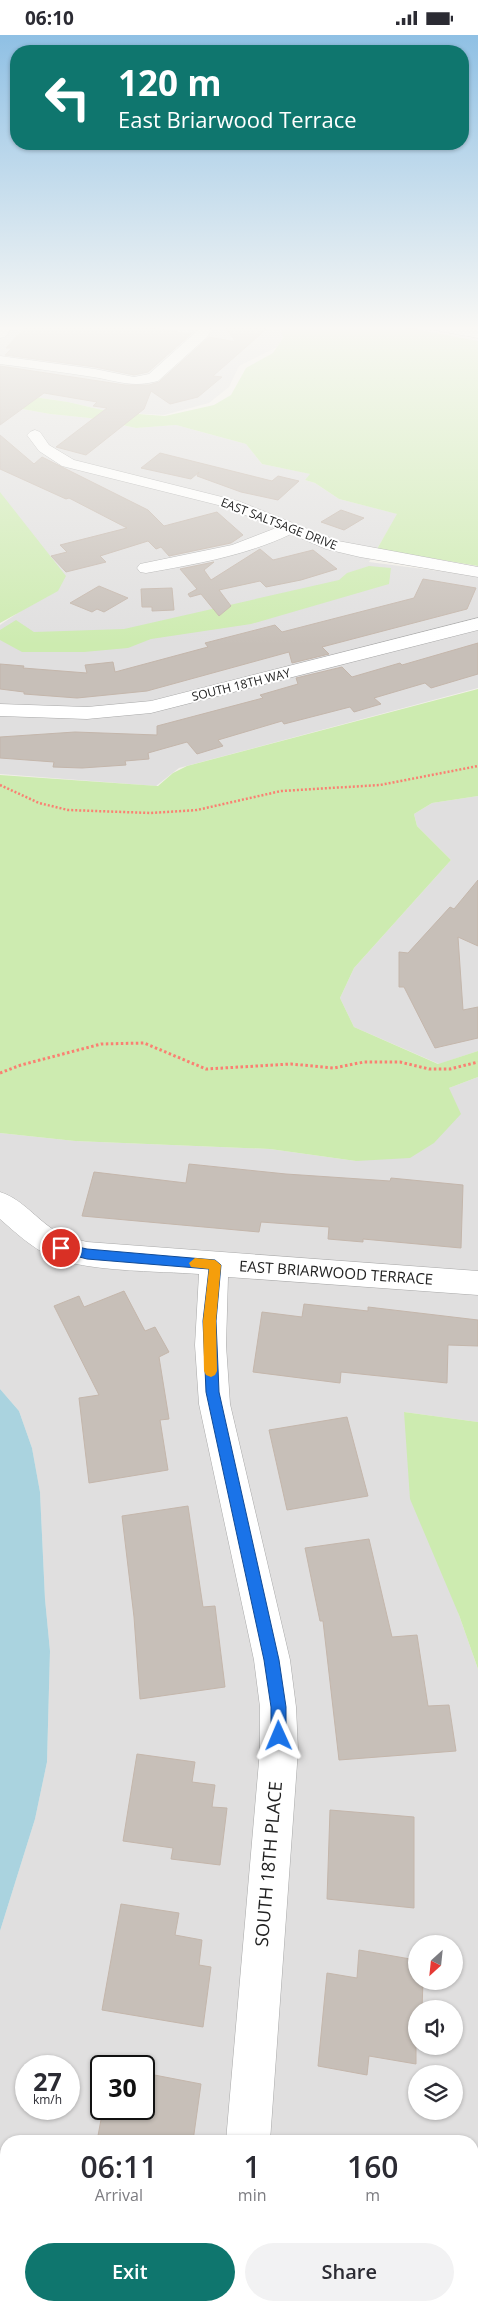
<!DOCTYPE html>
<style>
:root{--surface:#fff;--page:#f2f2f3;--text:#2b2b33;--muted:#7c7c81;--accent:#0f766e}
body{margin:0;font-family:"Open Sans",sans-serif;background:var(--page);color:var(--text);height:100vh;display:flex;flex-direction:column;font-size:19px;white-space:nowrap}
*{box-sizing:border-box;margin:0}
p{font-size:16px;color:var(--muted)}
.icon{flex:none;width:28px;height:28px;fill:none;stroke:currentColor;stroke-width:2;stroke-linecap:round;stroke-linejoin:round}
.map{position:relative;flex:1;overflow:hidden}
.sheet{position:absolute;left:0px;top:2100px;width:479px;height:176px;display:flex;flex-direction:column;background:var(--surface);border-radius:20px 20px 0 0;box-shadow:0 1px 4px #0004}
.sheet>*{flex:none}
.hud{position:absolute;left:10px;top:10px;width:459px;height:105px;border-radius:20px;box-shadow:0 1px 4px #0004;background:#0f766e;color:#fff;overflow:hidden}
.needle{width:32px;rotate:207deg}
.fabs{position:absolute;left:408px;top:1900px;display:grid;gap:10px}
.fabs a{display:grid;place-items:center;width:55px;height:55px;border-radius:50%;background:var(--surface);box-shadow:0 1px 4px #0004;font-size:25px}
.speed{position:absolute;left:15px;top:2020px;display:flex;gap:10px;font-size:25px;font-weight:700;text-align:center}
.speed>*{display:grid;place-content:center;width:65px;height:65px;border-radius:50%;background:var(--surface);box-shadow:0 1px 4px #0004;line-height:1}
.speed small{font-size:12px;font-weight:400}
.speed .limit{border:2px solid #111;border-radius:8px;background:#fff;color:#111}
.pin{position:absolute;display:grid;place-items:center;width:42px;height:42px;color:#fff;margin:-21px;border:2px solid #fff;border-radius:50%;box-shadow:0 1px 5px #0007}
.me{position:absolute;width:55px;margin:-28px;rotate:359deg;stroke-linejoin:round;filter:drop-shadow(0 0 4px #0008)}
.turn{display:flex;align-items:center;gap:18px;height:105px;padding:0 25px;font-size:22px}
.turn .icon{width:65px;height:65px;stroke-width:2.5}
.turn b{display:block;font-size:35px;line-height:42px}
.eta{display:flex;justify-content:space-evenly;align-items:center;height:85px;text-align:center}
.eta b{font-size:30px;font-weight:600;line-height:35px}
.button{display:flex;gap:10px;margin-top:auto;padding:10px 25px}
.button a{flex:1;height:58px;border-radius:30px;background:var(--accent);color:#fff;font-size:20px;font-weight:600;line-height:58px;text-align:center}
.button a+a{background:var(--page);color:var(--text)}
.status{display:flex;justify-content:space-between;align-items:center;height:35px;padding:0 25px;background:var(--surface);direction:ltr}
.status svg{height:14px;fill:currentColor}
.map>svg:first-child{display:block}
</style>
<div class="status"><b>06:10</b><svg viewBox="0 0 49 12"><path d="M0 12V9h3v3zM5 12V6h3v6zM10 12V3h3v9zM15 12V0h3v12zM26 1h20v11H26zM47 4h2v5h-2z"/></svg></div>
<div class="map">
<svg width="478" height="2276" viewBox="0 0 478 2276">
<rect width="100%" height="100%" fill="#f2efe9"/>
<path fill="#e0dfdf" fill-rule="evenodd" d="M0 291H280L283 302 277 312 239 331 229 352 209 368 164 380 111 377 68 367 0 357Z
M0 370 50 379 89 383 136 393 176 390 246 409 262 429 311 439 305 445 315 448 339 464 398 479 369 527 478 541V653L179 733 156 751 0 739V590L52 555 0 460Z
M478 761V1016L439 1029 354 992 340 963 354 933 451 825 417 791 414 779 432 768Z
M478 1042V1387L404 1377 459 1580 478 1634V2276H0V1896L35 1784 47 1727 50 1616 45 1564 40 1457 32 1413 19 1376 0 1354V1098L75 1106 270 1114 356 1126 449 1053ZM416 1909H454V1946H416ZM416 1974H454V2011H416ZM26 2031H69V2074H26ZM101 2031H144V2074H101ZM416 2039H454V2076H416ZM6 2106H472V2270H6Z"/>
<path fill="#cdebb0" d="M280 291H399L478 306V531L377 514 397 479 339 464 315 448 305 445 310 439 262 429 246 409 176 390 136 393 89 383 50 379 0 370V357L68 367 111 377 165 381 214 370 231 360 246 333 273 318 283 303Z
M0 457 66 541 58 556 0 588Z
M369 531 391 533 389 549 251 589 151 604 128 613 84 617H22L0 605V595L16 585 34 597 124 594 339 545 347 538Z
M478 654V761L432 768 414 779 417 791 451 825 354 933 340 963 354 992 438 1029 478 1016V1042L449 1053 461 1079 434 1108 410 1123 356 1126 270 1114 75 1106 0 1098V740L158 751 173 738 187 731Z
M404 1377 478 1387V1634L459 1580 410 1464Z"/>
<path fill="#aad3df" d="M0 1354 19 1376 32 1413 40 1457 45 1564 50 1616 47 1727 35 1784 0 1896Z"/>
<path fill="#c7bfb8" stroke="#c4b6ab" d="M27 291H141L191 299 148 337 134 340 95 332 5 320 12 313H6Z
M224 291H270L213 341 222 342 198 362 170 369 151 356 144 374 86 420 56 412 107 373 93 371 97 367 44 358 0 390V331L125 350H149L159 347 209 302 236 307Z
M0 400 34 429 42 422 148 475 164 491 217 477 243 500 231 508 169 521 161 512 156 514 148 506 100 521 106 527 66 537 51 521 67 517 60 510 127 493 69 463 66 464 0 434Z
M160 418 272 446 278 441 299 446 278 465 241 457 197 441 199 437 191 444 141 433Z
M341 475 364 483 344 495 321 487Z
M260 514 273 525 313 515 337 534 301 545 266 552 260 546 219 555 231 571 219 581 201 559 190 562 188 559 197 554 180 534 214 527 204 535 211 545Z
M423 544 476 553 467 574 322 612 329 619 292 628 289 617 147 656 77 663 24 659V657L0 654V629L24 631 23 633 87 638 85 630 113 627 115 637 208 612 205 608 275 590 282 597 414 563Z
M99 551 128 563 104 577 97 574 92 577 70 568Z
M172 553 174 575 152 576V572H142L141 554Z
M478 608V639L431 653 425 648 374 663 381 669 354 677 350 672 284 689 282 686 218 705 223 711 197 719 187 707 148 718 149 724 125 726 126 730 82 733 53 732 54 727 0 723V702L75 697 157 700V691L263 663 260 660 298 649 296 643 342 632 352 642 400 628 402 630Z
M478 845V911L458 902 463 975 478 972V1003L435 1013 404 952H399V917L408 918 450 872 454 874Z
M189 1129 286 1139 390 1146 391 1143 463 1150 461 1213 363 1204V1207L328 1204 329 1192 261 1187 259 1197 82 1181 94 1137 186 1148Z
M124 1256 145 1296 155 1292 169 1317 159 1322 169 1384 160 1385 168 1435 89 1448 79 1363 99 1360 54 1271 79 1261 84 1272Z
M304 1269 368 1276V1272L478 1285V1311L448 1310 447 1348 341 1337 340 1348 253 1337 262 1277 302 1282Z
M347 1382 368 1461 287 1475 269 1395Z
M188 1471 203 1572 215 1571 225 1652 140 1664 134 1582 122 1481Z
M369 1504 392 1602 417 1600 428 1671 449 1670 456 1716 339 1725 323 1586H320L305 1513Z
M137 1719 195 1727 192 1747 215 1750 212 1772 227 1773 220 1830 171 1824 173 1813 123 1806Z
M330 1775 414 1782V1873L327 1864Z
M121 1869 179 1878 175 1900 202 1905 199 1930 211 1932 203 1992 102 1975Z
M359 1915 416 1925V1946H423L422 1974H416V2029L369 2021 367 2040 318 2031 327 1938 357 1943Z
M144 2038 201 2049 193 2106H97L103 2074H144Z"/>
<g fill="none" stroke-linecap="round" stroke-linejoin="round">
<defs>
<path id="minor" d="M0 291H14L5 302 0 303Z
M192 291H208L211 295 208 301 158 346C132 353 118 346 93 342 62 337 31 333 0 329V321L95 334 134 342 149 339 197 296Z
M35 395 40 397 49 410 74 425 238 466 338 506 478 532V542L360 522 326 514 291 499C245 521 195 529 146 538L140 537 137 533 140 529 232 510 276 493 226 472 62 431 39 416 27 400 30 397Z
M478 583V595L151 678 87 684 0 681V669L87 672 151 666Z
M0 1157C20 1163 34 1181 51 1193 62 1201 74 1204 87 1207L478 1236V1260L228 1242 226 1310 230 1369 290 1625 296 1672 298 1715 270 2106H226L260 1715V1672L254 1625 199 1369 195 1310 199 1239C159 1236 85 1237 50 1221 31 1212 16 1198 0 1184Z
M213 2270H259L258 2276H212Z"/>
<path id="tertiary" d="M428 291H458L478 295V303L434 295Z"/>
</defs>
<use href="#minor" stroke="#a9a9a9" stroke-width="1"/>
<use href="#tertiary" stroke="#a9a9a9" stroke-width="1"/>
<path stroke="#fa8072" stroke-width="2" stroke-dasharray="1 1" stroke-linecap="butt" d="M396 291 418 295"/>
<path stroke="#fa8072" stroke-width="2.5" stroke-dasharray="2 2" stroke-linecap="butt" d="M0 750 39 768 68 775 151 778 197 775 281 756 380 750 478 731"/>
<path stroke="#fa8072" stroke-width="3" stroke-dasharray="2.5 2.5" stroke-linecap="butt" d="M0 1038 21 1030 101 1009 144 1008 206 1034 291 1029 334 1033 364 1027H400L429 1034H450L478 1027"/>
<use href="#minor" fill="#fff" fill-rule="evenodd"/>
<use href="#tertiary" fill="#fff" fill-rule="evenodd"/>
</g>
<linearGradient id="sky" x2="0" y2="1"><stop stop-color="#8fc0e4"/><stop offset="0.48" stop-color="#f9f8f5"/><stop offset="1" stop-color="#f9f8f5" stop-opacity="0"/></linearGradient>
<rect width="478" height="610" fill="url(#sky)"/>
<path fill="#1a73e8" stroke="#114b97" d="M61 1208 87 1214 215 1225 221 1230 216 1286 219 1357 279 1625 286 1672V1701L284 1706 279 1709 273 1706 271 1701V1672L264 1625 206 1357 203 1286 209 1234 87 1224 57 1216 55 1213 57 1209Z"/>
<path fill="#f59e0b" d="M195 1223 215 1225 221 1230 216 1286 217 1336 215 1340 211 1342 206 1340 204 1336 203 1286 209 1234 191 1232 189 1228Z"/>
<g text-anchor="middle" stroke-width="4" stroke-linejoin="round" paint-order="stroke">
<g font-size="12" fill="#222" stroke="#fff">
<text transform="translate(279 489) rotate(21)" y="4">EAST SALTSAGE DRIVE</text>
<text transform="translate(241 650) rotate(-14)" y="4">SOUTH 18TH WAY</text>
</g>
<g font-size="15" fill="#222" stroke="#fff">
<text transform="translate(336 1238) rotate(4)" y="5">EAST BRIARWOOD TERRACE</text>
</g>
<g font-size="18" fill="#222" stroke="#fff">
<text transform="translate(269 1829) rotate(-85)" y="6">SOUTH 18TH PLACE</text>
</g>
</g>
</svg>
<div class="fabs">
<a><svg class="needle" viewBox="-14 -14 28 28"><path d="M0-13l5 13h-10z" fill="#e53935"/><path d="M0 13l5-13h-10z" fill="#7c7c81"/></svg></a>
<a><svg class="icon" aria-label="sound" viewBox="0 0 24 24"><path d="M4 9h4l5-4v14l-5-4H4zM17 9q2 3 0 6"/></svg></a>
<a><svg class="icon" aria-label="layers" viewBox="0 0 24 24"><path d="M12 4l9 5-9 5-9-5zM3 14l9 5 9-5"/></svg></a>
</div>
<div class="speed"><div>27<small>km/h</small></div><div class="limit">30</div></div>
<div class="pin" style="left:61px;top:1213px;background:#d93025"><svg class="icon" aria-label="arrive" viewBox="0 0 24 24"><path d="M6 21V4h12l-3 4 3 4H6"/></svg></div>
<svg class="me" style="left:279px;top:1701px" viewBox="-20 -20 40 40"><path d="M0-17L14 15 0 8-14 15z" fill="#1a73e8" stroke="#fff" stroke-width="4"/></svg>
<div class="hud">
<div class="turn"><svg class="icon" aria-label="left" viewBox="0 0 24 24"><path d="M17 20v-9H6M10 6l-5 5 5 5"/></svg><div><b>120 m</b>East Briarwood Terrace</div></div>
</div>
<section class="sheet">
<div class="eta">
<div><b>06:11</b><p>Arrival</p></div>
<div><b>1</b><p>min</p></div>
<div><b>160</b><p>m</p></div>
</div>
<div class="button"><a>Exit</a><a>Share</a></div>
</section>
</div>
